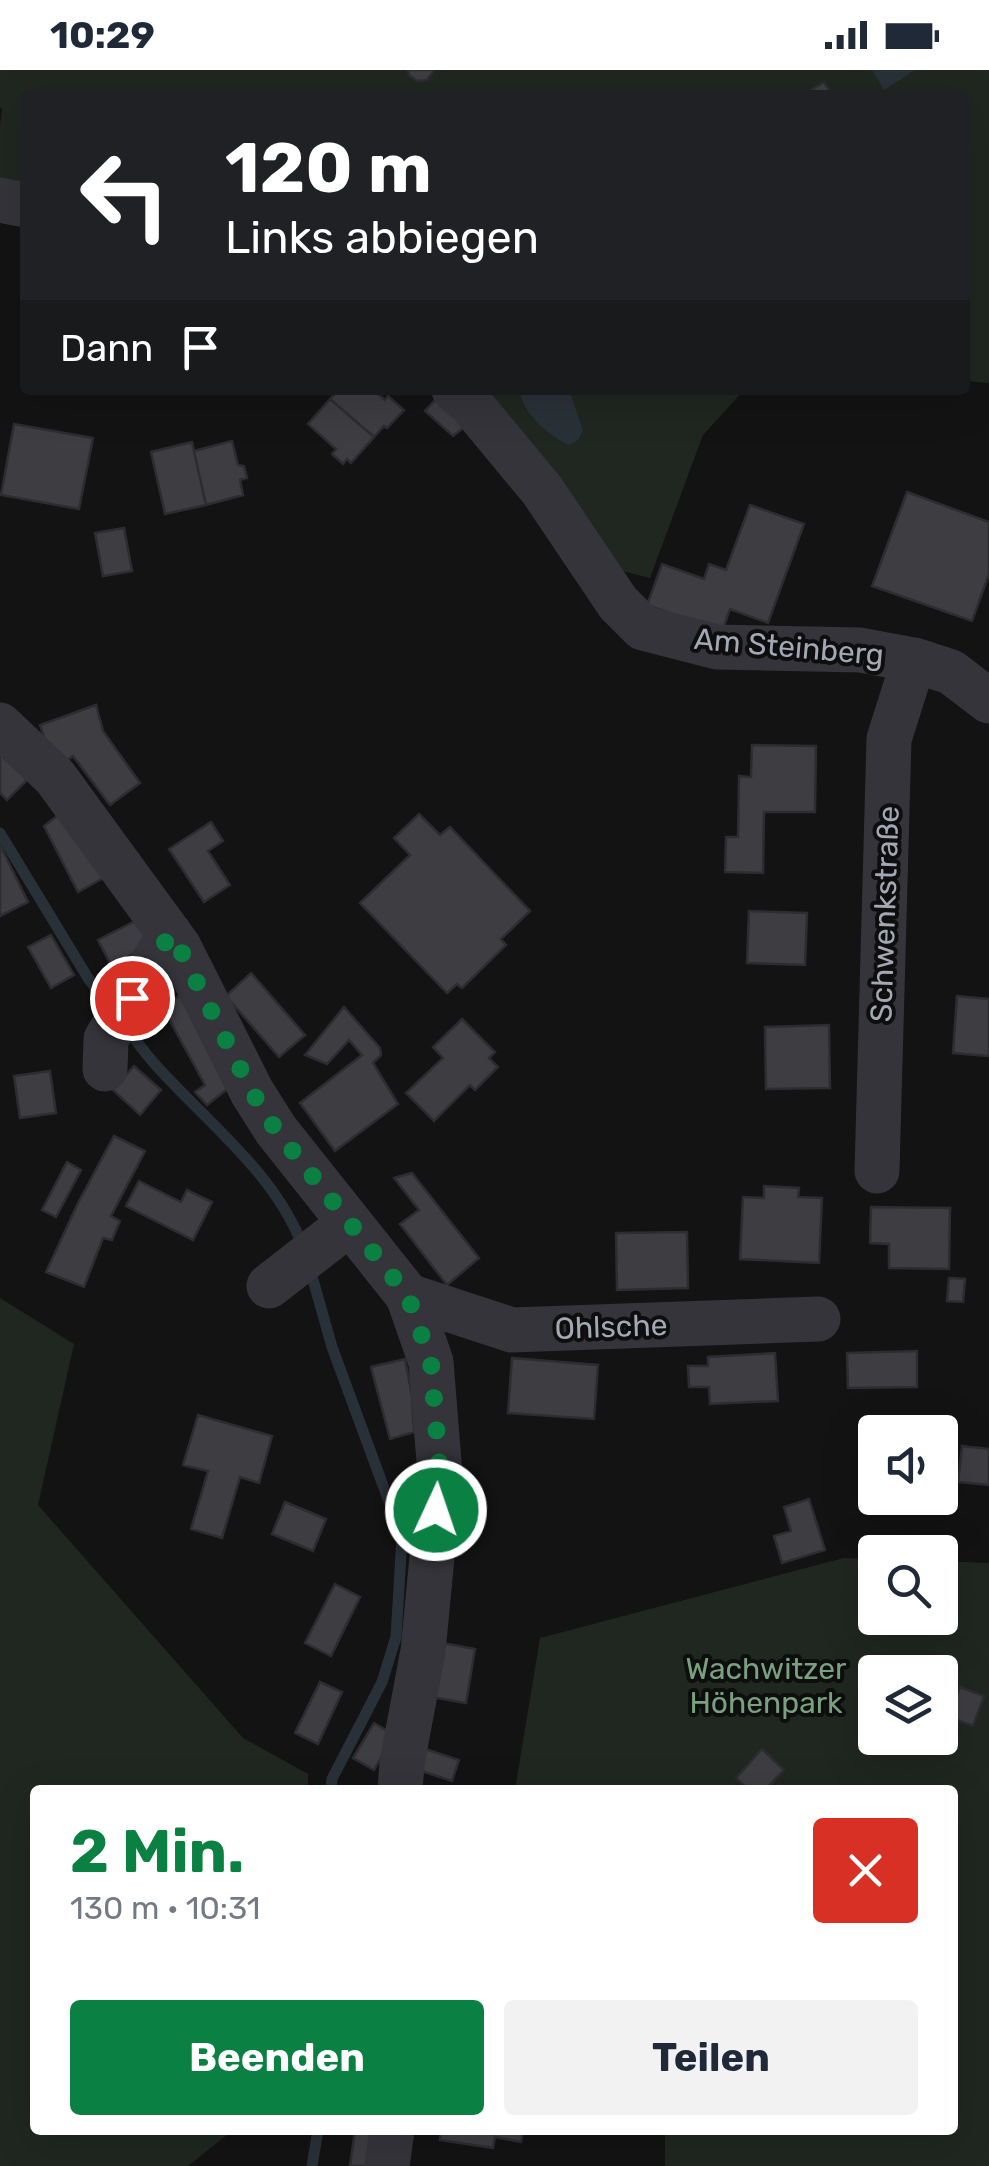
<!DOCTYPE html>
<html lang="de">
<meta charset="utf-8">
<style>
:root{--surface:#fff;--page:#f2f2f3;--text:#1f2937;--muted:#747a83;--accent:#0b8043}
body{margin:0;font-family:Rubik,sans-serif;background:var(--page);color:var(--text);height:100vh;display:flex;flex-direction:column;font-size:38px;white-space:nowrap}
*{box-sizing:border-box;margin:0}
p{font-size:32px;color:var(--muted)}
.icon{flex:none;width:55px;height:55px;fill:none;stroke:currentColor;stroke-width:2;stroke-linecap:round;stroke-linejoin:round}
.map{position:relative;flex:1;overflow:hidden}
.side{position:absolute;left:30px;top:1715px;width:928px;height:350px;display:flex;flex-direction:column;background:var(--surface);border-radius:10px;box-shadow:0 10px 40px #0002}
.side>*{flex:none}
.top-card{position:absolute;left:20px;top:20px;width:950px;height:305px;border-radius:10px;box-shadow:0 10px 40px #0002;background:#202124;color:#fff;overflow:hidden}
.controls{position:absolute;left:858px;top:1345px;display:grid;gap:20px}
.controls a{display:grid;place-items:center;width:100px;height:100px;border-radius:10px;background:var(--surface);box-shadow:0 10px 40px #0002;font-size:50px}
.pin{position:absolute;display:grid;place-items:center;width:85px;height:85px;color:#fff;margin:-42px;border:5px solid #fff;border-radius:50%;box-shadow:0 2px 10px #0007}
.me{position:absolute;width:110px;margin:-55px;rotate:3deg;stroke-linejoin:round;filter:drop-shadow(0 0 8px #0008)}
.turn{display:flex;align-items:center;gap:35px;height:210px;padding:0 40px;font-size:45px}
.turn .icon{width:130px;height:130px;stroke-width:2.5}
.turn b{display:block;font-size:70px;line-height:85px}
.then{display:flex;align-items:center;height:95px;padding:0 40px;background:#0003;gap:20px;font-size:38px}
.round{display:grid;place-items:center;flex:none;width:105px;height:105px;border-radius:10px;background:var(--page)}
.head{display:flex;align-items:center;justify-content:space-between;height:170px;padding:0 40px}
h1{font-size:60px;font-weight:700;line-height:75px;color:var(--accent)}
.primary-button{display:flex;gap:20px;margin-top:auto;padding:20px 40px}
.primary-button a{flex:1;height:115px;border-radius:10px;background:var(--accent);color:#fff;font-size:40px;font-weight:700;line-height:115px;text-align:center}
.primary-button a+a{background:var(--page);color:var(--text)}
.status{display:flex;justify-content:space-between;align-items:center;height:70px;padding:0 50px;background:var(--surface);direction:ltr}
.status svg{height:28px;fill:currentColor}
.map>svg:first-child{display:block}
</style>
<div class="status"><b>10:29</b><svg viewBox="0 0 49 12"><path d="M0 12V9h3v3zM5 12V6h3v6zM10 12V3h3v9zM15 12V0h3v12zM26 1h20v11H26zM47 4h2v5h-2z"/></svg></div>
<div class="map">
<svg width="989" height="2096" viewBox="0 0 989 2096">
<rect width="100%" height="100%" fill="#131314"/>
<path fill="#1f2720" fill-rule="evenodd" d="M0 0H989V313L965 311V25H25V120L0 114V55L2 39 0 37Z
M469 320H744L703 365 650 508 622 501Z
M0 1228 74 1274 38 1435 243 1668 308 1704V1720H35V2060H233L188 2096H0Z
M844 1488 875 1489V1548H940V1491L989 1493V2096H665V2060H952V1720H515L540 1568ZM875 1602H940V1668H875Z"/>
<path fill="#293138" d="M872 0H915L884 20Z
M520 320H569L583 360 578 370 569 375C549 366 521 342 520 320Z"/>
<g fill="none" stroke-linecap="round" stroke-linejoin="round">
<path stroke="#293138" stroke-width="11" d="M0 763 88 908 113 940
M124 955C134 967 142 980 153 992 204 1050 275 1102 303 1177
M310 1199 332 1277 402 1467 396 1567 382 1612 332 1709 331 1720
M312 2096 318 2060"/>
</g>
<path fill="#3d3d42" stroke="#2d2d31" stroke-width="2.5" d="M408 0H433V2L427 10 417 11 409 5Z
M824 12 832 25H803Z
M338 320H373L385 330 388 326 404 340 387 358 384 356 374 367 330 329Z
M437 328 466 356 453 366 425 341Z
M330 329 374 367 351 393 347 389 343 394 332 384 336 379 308 354Z
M14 354 93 368 79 439 1 425Z
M232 371 238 395 244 396 247 408 240 410 243 425 206 435 194 381Z
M192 372 206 435 165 444 151 382Z
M907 422 989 452V504L972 551 872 516Z
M750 435 804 454 768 553 730 539 722 562 647 535 662 494 704 509 709 494 726 500Z
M124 458 132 501 103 506 95 463Z
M96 635 103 661 140 713 110 735 73 686 59 696 49 682 40 655Z
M752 675 816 676 815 742H764L763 803 725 802 726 767H738L739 706 751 707Z
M0 677 30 707 7 730 0 723Z
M65 740 116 801 78 822 44 756Z
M419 744 440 765 450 757 530 841 501 869 506 875 462 918 457 914 447 923 360 833 410 785 394 768Z
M211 752 223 771 208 781 230 815 204 832 169 779Z
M0 775 28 832 0 846Z
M749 841 807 843 805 895 747 893Z
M145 846 158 871 111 895 98 870Z
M51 865 74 905 51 918 28 877Z
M251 903 305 965 279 987 226 926Z
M184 923 235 1013 207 1035 195 1022 205 1015 162 936Z
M957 926 989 929V986L953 983Z
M344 937 380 978 381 985 373 993 398 1034 335 1081 300 1033 362 985 349 970 327 994 305 985Z
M462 949 495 982 489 988 498 997 475 1020 470 1015 434 1051 406 1023 443 988 433 977Z
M829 955 830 1018 766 1019 765 957Z
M134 996 161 1020 140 1045 113 1020Z
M50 1001 56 1043 20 1048 14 1006Z
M114 1066 145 1081 111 1146 120 1151 112 1170 103 1168 84 1217 46 1202 78 1133Z
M67 1092 81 1100 56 1147 42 1140Z
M412 1103 479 1188 447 1215 400 1154 419 1140 394 1108Z
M139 1111 181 1132 187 1120 212 1132 193 1170 126 1136Z
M764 1116 799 1118 798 1127 822 1128 819 1193 740 1189 743 1127 764 1128Z
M871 1137 950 1138 949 1199 889 1198V1174L870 1173Z
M687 1162 688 1218 617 1220 616 1163Z
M949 1208 965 1209 963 1232 947 1231Z
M917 1281V1317L848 1318 847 1283Z
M775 1283 778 1331 710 1334 709 1317H689L688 1296H708V1287Z
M512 1288 598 1295 594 1349 508 1343Z
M405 1289 412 1326 414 1362 390 1369 371 1297Z
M198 1345 272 1366 259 1413 240 1407 222 1468 191 1459 208 1401 183 1395Z
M962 1376 989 1379V1415L958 1412Z
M809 1429 825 1480 782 1493 774 1466 791 1461 784 1437Z
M285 1432 326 1449 313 1481 272 1464Z
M335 1514 360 1527 331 1586 305 1573Z
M442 1573 475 1579 466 1633 432 1627Z
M320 1612 342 1622 318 1674 295 1663Z
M960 1617 984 1626 973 1656 949 1647Z
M374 1653 394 1665 374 1700 353 1688Z
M419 1677 459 1690 452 1711 412 1698Z
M762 1679 784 1700 765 1720H749L736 1708Z
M355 2060H382L377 2096H350Z
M441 2060H523L521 2072 495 2067 493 2078 440 2070Z"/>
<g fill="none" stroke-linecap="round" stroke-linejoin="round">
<path stroke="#34343a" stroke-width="45" d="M0 130 25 135
M454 320 469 332 542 420 618 533 643 558 717 577 860 580 914 590 951 602 989 631
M0 655 55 707 179 877 252 1022 276 1060 408 1226 431 1292 440 1404 423 1581 402 1693 400 1720
M105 999 106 969 170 864
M877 1101 889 669 914 590
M269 1216 350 1153
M408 1226 512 1260 818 1249
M387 2096 392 2060"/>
</g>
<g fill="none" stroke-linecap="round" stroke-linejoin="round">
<path stroke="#0b8043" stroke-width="18" stroke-dasharray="0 32.4" d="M132 928 170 864 179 877 252 1022 276 1060 408 1226 431 1292 440 1404 436 1440"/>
</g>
<g text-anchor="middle" stroke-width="8" stroke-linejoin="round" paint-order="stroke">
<g font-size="30" fill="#a4a8b5" stroke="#0e0e0f">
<text transform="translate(789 577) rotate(5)" y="10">Am Steinberg</text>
<text transform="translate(885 844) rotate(-88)" y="10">Schwenkstraße</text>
<text transform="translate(611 1257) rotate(-2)" y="10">Ohlsche</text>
</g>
<g font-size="30" fill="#7aa17f" stroke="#0e0e0f">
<text x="766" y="1609">Wachwitzer<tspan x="766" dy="34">Höhenpark</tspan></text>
</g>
</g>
</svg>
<div class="controls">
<a><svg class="icon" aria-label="sound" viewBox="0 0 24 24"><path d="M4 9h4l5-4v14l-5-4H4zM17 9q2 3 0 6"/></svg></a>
<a><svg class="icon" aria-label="search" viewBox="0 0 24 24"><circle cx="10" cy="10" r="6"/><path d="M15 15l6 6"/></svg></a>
<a><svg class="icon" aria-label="layers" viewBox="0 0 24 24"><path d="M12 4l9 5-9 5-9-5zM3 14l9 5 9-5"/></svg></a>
</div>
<div class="pin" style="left:132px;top:928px;background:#d93025"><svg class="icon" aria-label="arrive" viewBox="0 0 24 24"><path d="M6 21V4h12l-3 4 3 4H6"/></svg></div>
<svg class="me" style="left:436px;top:1440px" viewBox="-20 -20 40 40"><circle r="17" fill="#0b8043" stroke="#fff" stroke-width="3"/><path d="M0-11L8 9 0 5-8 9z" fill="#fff"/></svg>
<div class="top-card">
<div class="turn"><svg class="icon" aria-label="left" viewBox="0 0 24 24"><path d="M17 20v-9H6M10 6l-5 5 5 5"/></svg><div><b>120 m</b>Links abbiegen</div></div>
<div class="then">Dann<svg class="icon" aria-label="arrive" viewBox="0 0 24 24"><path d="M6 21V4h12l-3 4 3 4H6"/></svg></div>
</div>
<section class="side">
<div class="head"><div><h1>2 Min.</h1><p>130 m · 10:31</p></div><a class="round" style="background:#d93025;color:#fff"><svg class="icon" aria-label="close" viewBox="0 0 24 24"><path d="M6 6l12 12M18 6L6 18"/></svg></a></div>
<div class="primary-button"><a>Beenden</a><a>Teilen</a></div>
</section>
</div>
